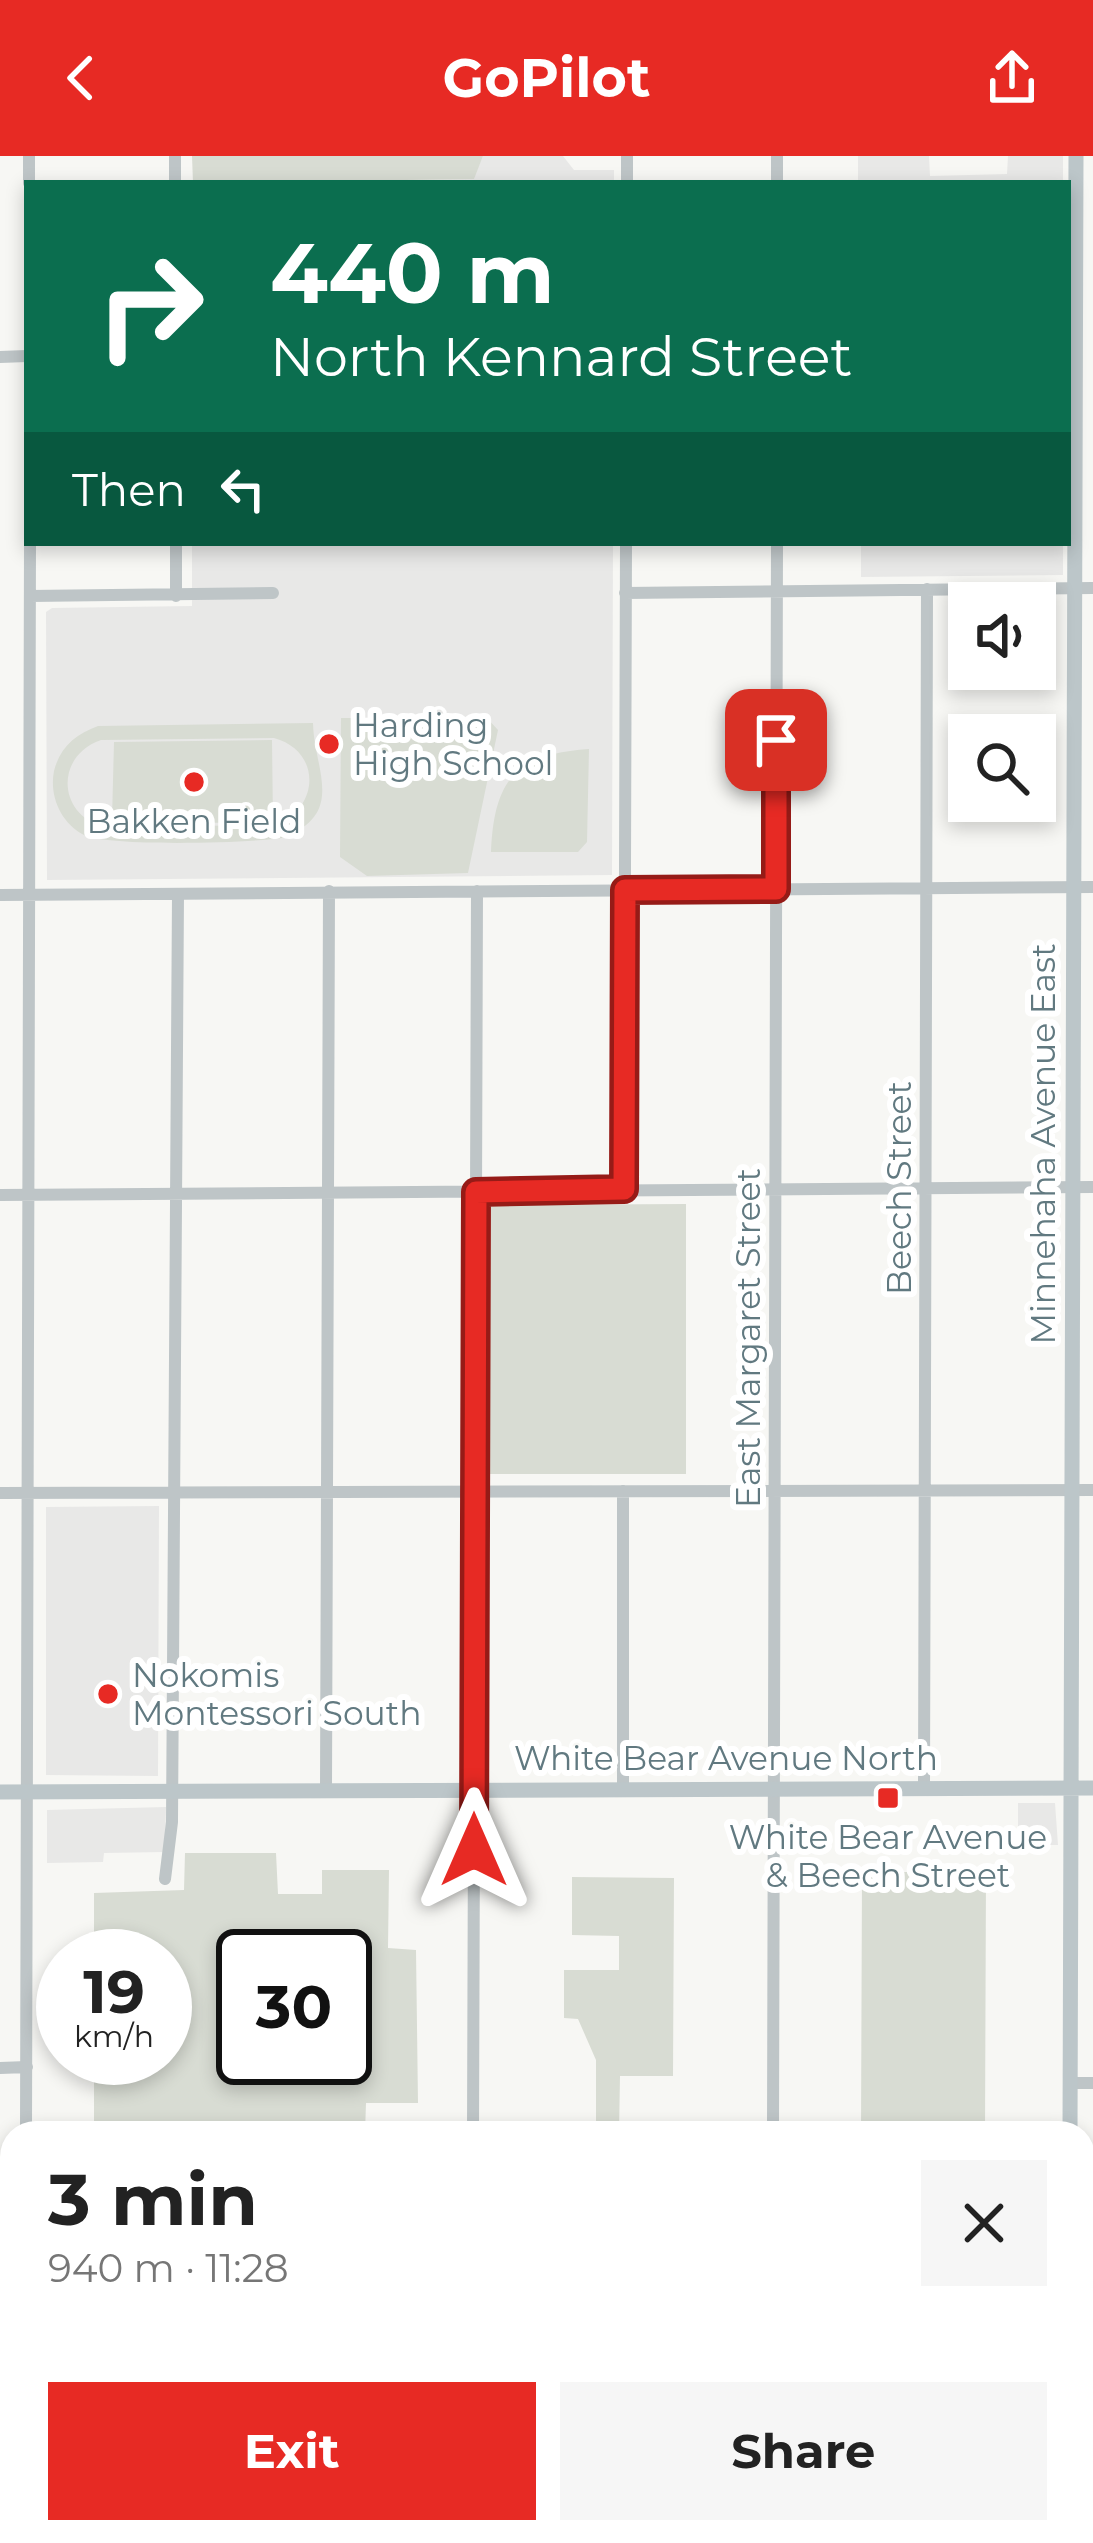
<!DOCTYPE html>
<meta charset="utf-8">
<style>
:root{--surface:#fff;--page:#f6f6f6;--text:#222;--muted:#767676;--accent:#e72a24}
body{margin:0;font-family:Montserrat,sans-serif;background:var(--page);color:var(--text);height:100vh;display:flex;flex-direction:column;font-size:45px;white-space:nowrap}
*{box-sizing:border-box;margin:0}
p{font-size:39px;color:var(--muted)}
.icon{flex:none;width:66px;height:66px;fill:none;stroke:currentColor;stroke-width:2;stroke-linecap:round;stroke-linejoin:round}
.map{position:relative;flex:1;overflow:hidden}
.panel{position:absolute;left:0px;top:1965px;width:1095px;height:423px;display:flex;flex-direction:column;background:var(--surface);border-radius:36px 36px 0 0;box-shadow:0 6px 18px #0003}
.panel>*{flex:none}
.top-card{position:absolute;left:24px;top:24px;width:1047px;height:366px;border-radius:0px;box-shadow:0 6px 18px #0003;background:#0b6e4f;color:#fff;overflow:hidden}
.controls{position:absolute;left:948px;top:426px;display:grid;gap:24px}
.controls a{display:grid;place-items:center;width:108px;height:108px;border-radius:0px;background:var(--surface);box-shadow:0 6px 18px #0003;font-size:60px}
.speed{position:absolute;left:36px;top:1773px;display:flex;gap:24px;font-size:60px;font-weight:700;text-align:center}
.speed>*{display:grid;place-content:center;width:156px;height:156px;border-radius:50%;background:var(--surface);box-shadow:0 6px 18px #0003;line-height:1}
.speed small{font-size:30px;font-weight:400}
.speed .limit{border:6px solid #111;border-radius:18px;background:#fff;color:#111}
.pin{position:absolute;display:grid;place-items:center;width:102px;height:102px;color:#fff;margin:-51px;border-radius:24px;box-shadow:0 6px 18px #0006}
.me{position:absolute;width:132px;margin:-66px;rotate:0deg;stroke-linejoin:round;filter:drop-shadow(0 0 9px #0008)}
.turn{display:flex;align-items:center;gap:42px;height:252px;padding:0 48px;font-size:54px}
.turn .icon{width:156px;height:156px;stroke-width:2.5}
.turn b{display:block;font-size:84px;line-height:102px}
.then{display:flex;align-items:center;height:114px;padding:0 48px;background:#0003;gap:24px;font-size:45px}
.round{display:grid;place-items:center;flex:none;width:126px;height:126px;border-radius:0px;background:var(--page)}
.head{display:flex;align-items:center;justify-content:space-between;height:204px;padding:0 48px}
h1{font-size:72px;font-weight:700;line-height:90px}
.primary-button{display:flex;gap:24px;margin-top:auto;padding:24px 48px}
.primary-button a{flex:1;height:138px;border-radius:0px;background:var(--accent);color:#fff;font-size:48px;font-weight:700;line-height:138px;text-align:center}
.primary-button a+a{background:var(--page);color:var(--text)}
header{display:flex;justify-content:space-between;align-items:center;height:156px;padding:0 48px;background:var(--accent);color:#fff;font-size:54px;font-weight:700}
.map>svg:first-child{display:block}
</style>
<header><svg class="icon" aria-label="back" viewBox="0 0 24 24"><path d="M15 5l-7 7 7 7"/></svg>GoPilot<svg class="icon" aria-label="share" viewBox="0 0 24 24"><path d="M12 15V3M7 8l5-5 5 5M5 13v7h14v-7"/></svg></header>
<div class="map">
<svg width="1093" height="2387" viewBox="0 0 1093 2387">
<rect width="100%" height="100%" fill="#f7f7f4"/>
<path fill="#e8e8e7" d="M483 0H563L574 14H614V27H201L473 23Z
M858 0H929L930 20 1007 18 1008 0H1063V27H858Z
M192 387H613L612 719 47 724 46 456 52 452 192 450Z
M861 387H1063V419L861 421Z
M159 1350 158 1620 46 1619V1351Z
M1018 1647H1055L1058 1689H1018Z
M166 1651 165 1696 104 1697 103 1706 47 1707V1654Z"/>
<path fill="#d8dcd3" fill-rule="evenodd" d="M192 0H483L474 23 201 27H193Z
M341 562H487L498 574 468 717 367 720 340 701Z
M313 567C314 614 347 658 282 682 250 687 109 691 84 679 61 667 49 640 54 615 60 591 76 578 98 570ZM274 582C322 595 320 653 275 669L104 671C57 658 55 600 101 584Z
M272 584 273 666 115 668 112 663 114 586Z
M589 593 587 686 578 696H491C494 623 516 598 589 593Z
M686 1048V1318H489L488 1049Z
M185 1697H276L278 1738H322V1714H389L388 1792 416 1794 418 1947H366L365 1977H94V1902H165V1800H94V1737L184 1734ZM243 1800H345V1902H243Z
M862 1716H986L985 1977H861Z
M572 1721 674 1722 673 1920H620L619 1977H596V1904L578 1863 564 1862V1814H619V1780L572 1779Z
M565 2376H689V2387H566Z"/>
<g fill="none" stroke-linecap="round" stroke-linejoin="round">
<path stroke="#bec5c7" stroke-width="12" d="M29 0V27
M175 0V27
M777 0V27
M627 27V0
M0 201 27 200
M176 387V440
M625 437 1093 432
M30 440 273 437
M0 739 1093 731
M624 1033 626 387
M0 1039 1093 1031
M623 1335V1634
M0 1337 1093 1334
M924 1631 927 433
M326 1633 329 735
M165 1723 172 1666 178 738
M0 1912 27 1911
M1070 1927H1093
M26 1977 30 387
M473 1977 477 735
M773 1977 777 387
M1083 2226H1093
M0 2231H12
M1083 2341H1093
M170 2376V2387
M772 2376V2387
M24 2387V2376
M322 2387V2376
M472 2387V2376"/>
<path stroke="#bcc6c9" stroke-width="15" d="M0 1636 1093 1632
M1070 1977 1076 0
M1069 2376V2387"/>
</g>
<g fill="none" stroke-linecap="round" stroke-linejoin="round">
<defs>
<path id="route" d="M474 1694 476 1036 624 1033 625 734 776 733V584"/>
</defs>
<use href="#route" stroke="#961b17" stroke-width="30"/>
<use href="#route" stroke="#e72a24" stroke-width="21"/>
</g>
<g fill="#e72a24" stroke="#fff" stroke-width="4.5">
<circle cx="329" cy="588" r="12"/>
<circle cx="194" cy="626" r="12"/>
<circle cx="108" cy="1538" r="12"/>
<rect x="876" y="1630" width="24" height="24" rx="6"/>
</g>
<g text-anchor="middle" stroke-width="12" stroke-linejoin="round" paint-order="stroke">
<g font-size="33" fill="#617980" stroke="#fff" text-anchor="start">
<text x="353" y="581">Harding<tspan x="353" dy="38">High School</tspan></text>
<text x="194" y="677" text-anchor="middle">Bakken Field</text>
<text x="132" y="1531">Nokomis<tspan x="132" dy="38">Montessori South</tspan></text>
<text x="888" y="1693" text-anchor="middle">White Bear Avenue<tspan x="888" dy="38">&amp; Beech Street</tspan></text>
</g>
<g font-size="33" fill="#617980" stroke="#fff">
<text transform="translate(1043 988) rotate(-90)" y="12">Minnehaha Avenue East</text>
<text transform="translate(899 1032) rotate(-90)" y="12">Beech Street</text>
<text transform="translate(748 1182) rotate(-90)" y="12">East Margaret Street</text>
<text x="726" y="1614">White Bear Avenue North</text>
</g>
</g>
</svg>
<div class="controls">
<a><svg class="icon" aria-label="sound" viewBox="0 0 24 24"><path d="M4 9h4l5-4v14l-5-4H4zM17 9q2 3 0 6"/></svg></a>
<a><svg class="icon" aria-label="search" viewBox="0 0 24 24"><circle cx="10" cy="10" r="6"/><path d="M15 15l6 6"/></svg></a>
</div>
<div class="speed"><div>19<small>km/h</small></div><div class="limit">30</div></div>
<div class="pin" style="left:776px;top:584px;background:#d93025"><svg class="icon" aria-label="arrive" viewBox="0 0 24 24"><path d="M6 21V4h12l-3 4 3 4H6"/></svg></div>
<svg class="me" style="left:474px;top:1694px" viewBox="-20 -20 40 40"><path d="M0-17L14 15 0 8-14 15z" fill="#e72a24" stroke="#fff" stroke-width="4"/></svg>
<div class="top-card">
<div class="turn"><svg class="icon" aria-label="right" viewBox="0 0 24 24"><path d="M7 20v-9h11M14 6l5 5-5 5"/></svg><div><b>440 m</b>North Kennard Street</div></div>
<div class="then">Then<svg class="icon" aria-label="left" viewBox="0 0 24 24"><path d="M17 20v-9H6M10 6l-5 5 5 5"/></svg></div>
</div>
<section class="panel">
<div class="head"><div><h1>3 min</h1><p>940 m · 11:28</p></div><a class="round"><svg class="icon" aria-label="close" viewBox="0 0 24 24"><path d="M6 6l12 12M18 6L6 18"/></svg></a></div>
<div class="primary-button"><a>Exit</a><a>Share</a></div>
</section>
</div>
